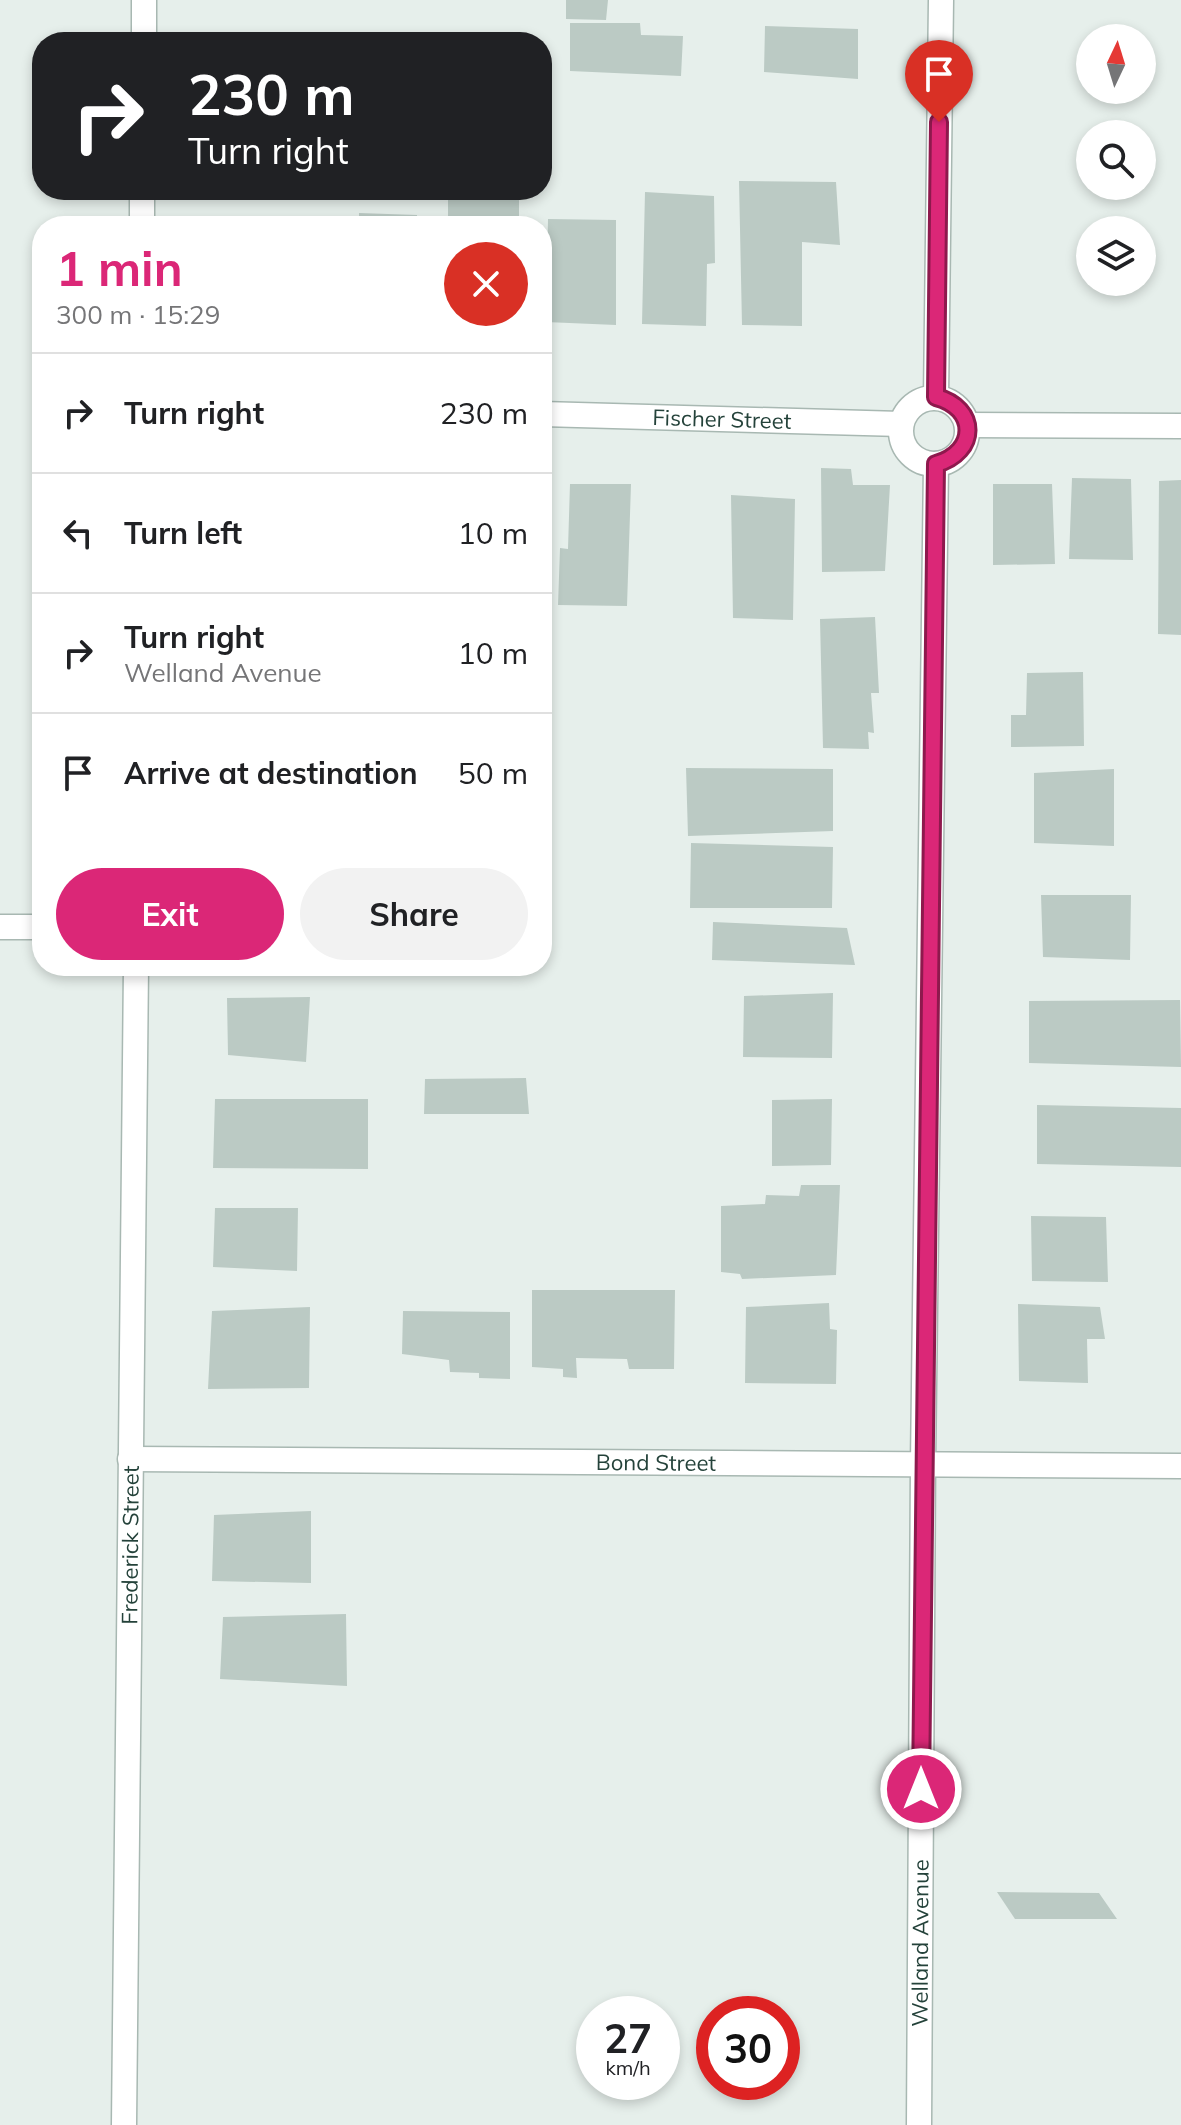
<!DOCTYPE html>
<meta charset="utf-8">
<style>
:root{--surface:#fff;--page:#f2f2f2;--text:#202124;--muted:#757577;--line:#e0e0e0;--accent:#db2777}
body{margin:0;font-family:Mulish,sans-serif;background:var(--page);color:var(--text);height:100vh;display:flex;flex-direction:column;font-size:30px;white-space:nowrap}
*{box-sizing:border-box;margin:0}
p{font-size:26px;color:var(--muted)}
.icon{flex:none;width:44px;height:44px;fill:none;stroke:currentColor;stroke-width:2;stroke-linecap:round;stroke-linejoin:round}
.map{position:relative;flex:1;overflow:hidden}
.panel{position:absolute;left:32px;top:216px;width:520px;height:760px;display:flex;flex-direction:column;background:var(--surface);border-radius:32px;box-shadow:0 4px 12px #0003}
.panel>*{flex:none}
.top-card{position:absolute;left:32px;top:32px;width:520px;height:168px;border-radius:32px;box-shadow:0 4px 12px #0003;background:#202124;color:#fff;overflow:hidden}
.needle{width:52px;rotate:4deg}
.buttons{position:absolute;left:1076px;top:24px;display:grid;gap:16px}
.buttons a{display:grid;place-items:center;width:80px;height:80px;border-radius:50%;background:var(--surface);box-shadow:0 4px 12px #0003;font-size:40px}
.speed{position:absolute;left:576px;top:1996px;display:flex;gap:16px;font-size:40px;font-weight:700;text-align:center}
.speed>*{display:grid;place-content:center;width:104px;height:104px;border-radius:50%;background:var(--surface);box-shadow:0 4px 12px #0003;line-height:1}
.speed small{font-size:20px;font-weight:400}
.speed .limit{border:12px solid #d22;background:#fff;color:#111}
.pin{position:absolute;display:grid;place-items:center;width:68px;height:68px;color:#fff;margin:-82px -34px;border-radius:50% 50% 50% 0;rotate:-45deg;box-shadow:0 0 8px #0007}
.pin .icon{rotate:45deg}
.me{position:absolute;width:88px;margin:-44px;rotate:0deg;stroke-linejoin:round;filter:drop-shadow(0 0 6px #0008)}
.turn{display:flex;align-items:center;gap:28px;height:168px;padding:0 24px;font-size:36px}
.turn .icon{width:104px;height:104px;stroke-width:2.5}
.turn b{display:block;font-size:56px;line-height:68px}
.round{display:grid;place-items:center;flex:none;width:84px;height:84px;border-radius:42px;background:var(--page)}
.summary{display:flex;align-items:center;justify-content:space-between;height:136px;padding:0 24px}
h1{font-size:48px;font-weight:700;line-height:60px;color:var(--accent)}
.button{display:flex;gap:16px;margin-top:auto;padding:16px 24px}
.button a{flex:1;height:92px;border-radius:48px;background:var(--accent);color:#fff;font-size:32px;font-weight:700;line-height:92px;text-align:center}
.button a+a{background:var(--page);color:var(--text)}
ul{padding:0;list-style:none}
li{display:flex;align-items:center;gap:24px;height:120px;padding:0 24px;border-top:2px solid var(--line)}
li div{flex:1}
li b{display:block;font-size:30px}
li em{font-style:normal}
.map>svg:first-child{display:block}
</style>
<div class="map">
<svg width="1181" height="2125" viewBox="0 0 1181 2125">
<rect width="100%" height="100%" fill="#e6efeb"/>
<path fill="#bbcac4" d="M566 0H608L606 20 566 19Z
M570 23H640L641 35 683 36 681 76 570 71Z
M765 26 858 29V79L764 72Z
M739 181 836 182 840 245 802 242V326L742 325Z
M483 190 519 193V226H448V200H483Z
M645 192 714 196 715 263 707 264 706 326 642 324Z
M359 213 417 215V226H359Z
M548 219 616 220V325L546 322Z
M190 220 251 221V226H190Z
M821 468 851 469 853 485H890L885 571 822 572Z
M1072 478 1131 479 1133 560 1069 559Z
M1181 480V635L1158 634 1159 481Z
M570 484H631L627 606 558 605 560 548 568 549Z
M993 484H1052L1055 564 993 565Z
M731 495 795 499 793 620 733 618Z
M875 617 879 693H871L874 733 868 732 869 749 823 748 820 619Z
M1083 672 1084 746 1011 747V715H1026L1027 673Z
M686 768 833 769V831L688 836Z
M1114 769V846L1034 843V773Z
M691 843 833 847 832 908H690Z
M1041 895H1131L1130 960 1043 957Z
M713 922 847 928 855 965 712 960Z
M833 993 832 1058 743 1057 744 996Z
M310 997 306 1062 228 1055 227 998Z
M1180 1000 1181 1067 1029 1063V1001Z
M526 1078 529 1114H424L425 1079Z
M215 1099H368V1169L213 1168Z
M832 1099 831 1165 772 1166V1100Z
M1037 1105 1181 1108V1167L1037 1164Z
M801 1185H840L836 1275 742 1279 740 1274 721 1272V1206L765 1204 766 1195 799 1196Z
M215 1208H298L297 1271 213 1267Z
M1031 1216 1106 1217 1108 1282 1032 1281Z
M532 1290H675L674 1369H629L627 1359 576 1358 577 1378 563 1377V1369L532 1367Z
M829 1303 830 1329 837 1330 836 1384 745 1383 746 1307Z
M1018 1304 1100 1307 1105 1339H1087L1088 1383 1019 1381Z
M310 1307 309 1388 208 1389 212 1311Z
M403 1311 510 1312V1379L479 1378V1373L450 1372 449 1360 402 1354Z
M311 1511V1583L212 1581 214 1515Z
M346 1614 347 1686 220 1679 223 1617Z
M997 1892 1099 1893 1117 1919H1015Z"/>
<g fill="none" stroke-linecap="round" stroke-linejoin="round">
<defs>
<g id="minor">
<path d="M144 42V0"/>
<path d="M142 226V190"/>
<path d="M936 397 941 0"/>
<circle cx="934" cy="431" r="33"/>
<path id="s1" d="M542 414 901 424"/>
<path d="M967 425 1181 426"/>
<path d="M0 927H42"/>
<path id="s2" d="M130 1459 1181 1466"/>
<path id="s3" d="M124 2125 136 966"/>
<path id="s4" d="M919 2125 923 1463 936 464"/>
</g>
</defs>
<use href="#minor" stroke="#a8b8b2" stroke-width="27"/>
<use href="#minor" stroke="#fff" stroke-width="24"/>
</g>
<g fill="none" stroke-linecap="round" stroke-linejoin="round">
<defs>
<path id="route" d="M921 1789 936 464C978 452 978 408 936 397L939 122"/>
</defs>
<use href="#route" stroke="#8e194d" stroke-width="20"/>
<use href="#route" stroke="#db2777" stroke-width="14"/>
</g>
<g text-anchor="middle" stroke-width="7" stroke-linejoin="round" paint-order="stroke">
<g font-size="22" fill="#24423a" stroke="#f7fbf9">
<text dy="8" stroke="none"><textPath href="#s1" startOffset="180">Fischer Street</textPath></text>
<text dy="8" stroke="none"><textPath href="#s2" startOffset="526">Bond Street</textPath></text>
<text dy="8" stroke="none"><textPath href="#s3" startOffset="580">Frederick Street</textPath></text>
<text dy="8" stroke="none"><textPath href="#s4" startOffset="182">Welland Avenue</textPath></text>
</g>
</g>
</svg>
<div class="buttons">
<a><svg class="needle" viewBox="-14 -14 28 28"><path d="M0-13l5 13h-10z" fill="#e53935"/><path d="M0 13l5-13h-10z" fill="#757577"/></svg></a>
<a><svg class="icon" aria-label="search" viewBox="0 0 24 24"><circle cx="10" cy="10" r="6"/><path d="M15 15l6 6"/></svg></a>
<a><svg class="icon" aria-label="layers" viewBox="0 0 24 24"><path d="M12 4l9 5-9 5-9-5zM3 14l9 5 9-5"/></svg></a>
</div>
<div class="speed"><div>27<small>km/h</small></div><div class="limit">30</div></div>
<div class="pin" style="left:939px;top:122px;background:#d93025"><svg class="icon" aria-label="arrive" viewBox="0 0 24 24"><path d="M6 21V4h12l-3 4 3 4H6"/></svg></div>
<svg class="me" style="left:921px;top:1789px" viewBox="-20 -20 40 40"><circle r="17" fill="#db2777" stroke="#fff" stroke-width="3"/><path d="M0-11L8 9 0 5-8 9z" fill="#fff"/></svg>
<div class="top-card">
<div class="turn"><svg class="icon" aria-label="right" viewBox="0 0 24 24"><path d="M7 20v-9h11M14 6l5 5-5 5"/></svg><div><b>230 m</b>Turn right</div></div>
</div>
<section class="panel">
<div class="summary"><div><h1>1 min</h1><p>300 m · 15:29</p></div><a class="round" style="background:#d93025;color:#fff"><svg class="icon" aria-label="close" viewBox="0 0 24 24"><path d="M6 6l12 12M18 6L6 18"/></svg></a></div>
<ul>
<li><svg class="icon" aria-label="right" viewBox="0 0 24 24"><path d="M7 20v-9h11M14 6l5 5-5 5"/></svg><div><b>Turn right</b></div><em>230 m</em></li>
<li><svg class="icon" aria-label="left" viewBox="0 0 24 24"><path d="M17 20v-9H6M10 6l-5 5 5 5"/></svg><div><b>Turn left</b></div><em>10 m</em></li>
<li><svg class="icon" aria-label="right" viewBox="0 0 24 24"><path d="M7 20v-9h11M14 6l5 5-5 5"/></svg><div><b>Turn right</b><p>Welland Avenue</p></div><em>10 m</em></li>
<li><svg class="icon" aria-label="arrive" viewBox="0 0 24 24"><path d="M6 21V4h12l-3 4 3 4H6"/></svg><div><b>Arrive at destination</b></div><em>50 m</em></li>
</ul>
<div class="button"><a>Exit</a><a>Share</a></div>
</section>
</div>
